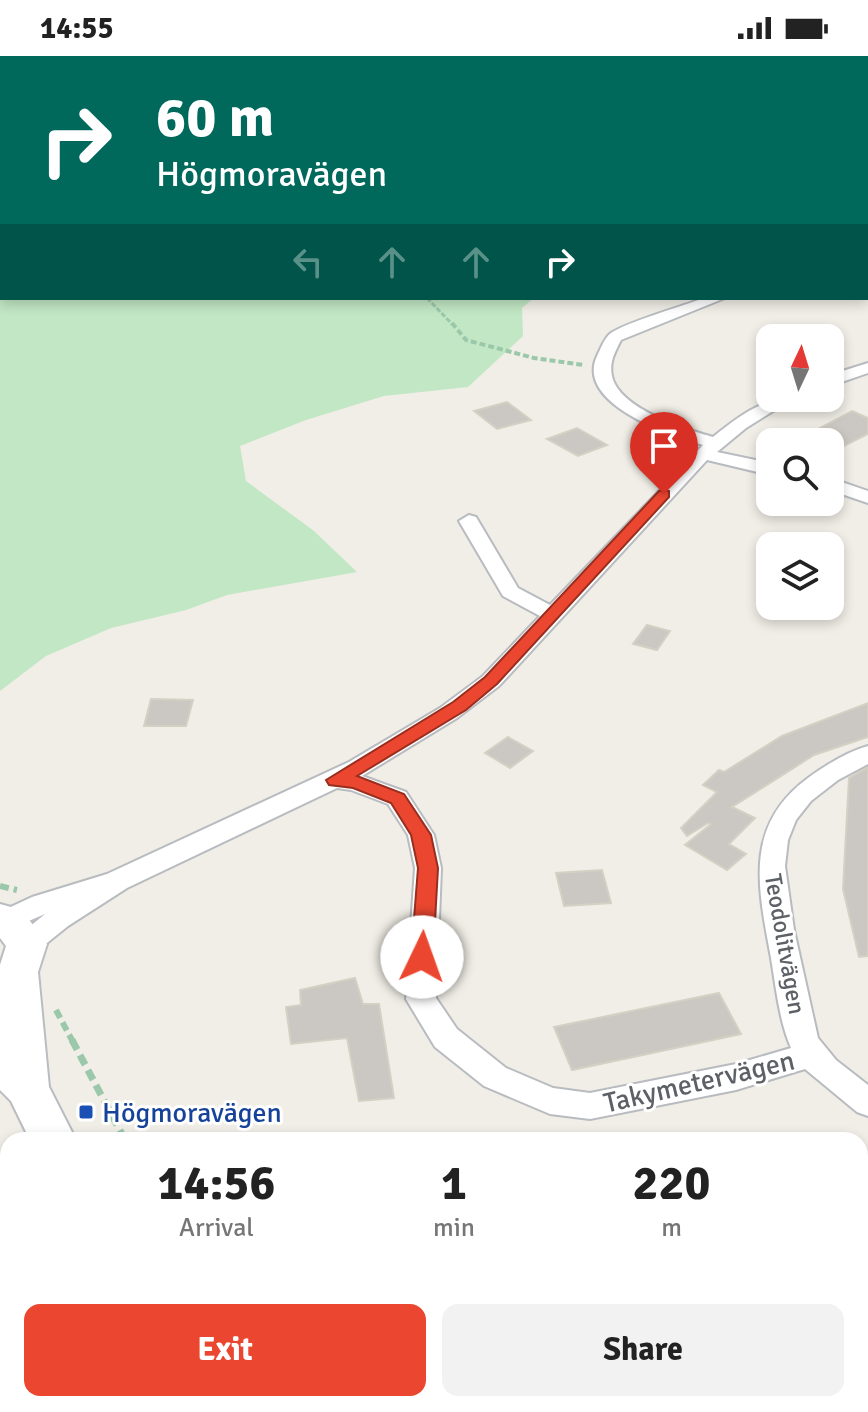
<!DOCTYPE html>
<meta charset="utf-8">
<style>
:root{--surface:#fff;--page:#f2f2f2;--text:#222;--muted:#767676;--accent:#eb4730}
body{margin:0;font-family:Signika,sans-serif;background:var(--page);color:var(--text);height:100vh;display:flex;flex-direction:column;font-size:30px;white-space:nowrap}
*{box-sizing:border-box;margin:0}
p{font-size:26px;color:var(--muted)}
.icon{flex:none;width:44px;height:44px;fill:none;stroke:currentColor;stroke-width:2;stroke-linecap:round;stroke-linejoin:round}
.map{position:relative;flex:1;overflow:hidden}
.sheet{position:absolute;left:0px;top:1076px;width:868px;height:280px;display:flex;flex-direction:column;background:var(--surface);border-radius:24px 24px 0 0;box-shadow:0 4px 12px #0003}
.sheet>*{flex:none}
.guide{position:absolute;left:0px;top:0px;width:868px;height:244px;box-shadow:0 4px 12px #0003;background:#00695c;color:#fff;overflow:hidden}
.needle{width:52px;rotate:4deg}
.fabs{position:absolute;left:756px;top:268px;display:grid;gap:16px}
.fabs a{display:grid;place-items:center;width:88px;height:88px;border-radius:16px;background:var(--surface);box-shadow:0 4px 12px #0003;font-size:40px}
.pin{position:absolute;display:grid;place-items:center;width:68px;height:68px;color:#fff;margin:-82px -34px;border-radius:50% 50% 50% 0;rotate:-45deg;box-shadow:0 0 8px #0007}
.pin .icon{rotate:45deg}
.me{position:absolute;width:88px;margin:-44px;rotate:3deg;stroke-linejoin:round;filter:drop-shadow(0 0 6px #0008)}
.turn{display:flex;align-items:center;gap:28px;height:168px;padding:0 24px;font-size:36px}
.turn .icon{width:104px;height:104px;stroke-width:2.5}
.turn b{display:block;font-size:56px;line-height:68px}
.lanes{display:flex;align-items:center;height:76px;padding:0 24px;background:#0003;justify-content:center;gap:40px;direction:ltr}
.lanes .off{opacity:.35}
.eta{display:flex;justify-content:space-evenly;align-items:center;height:136px;text-align:center}
.eta b{font-size:48px;font-weight:700;line-height:56px}
.cta{display:flex;gap:16px;margin-top:auto;padding:16px 24px}
.cta a{flex:1;height:92px;border-radius:16px;background:var(--accent);color:#fff;font-size:32px;font-weight:700;line-height:92px;text-align:center}
.cta a+a{background:var(--page);color:var(--text)}
.status{display:flex;justify-content:space-between;align-items:center;height:56px;padding:0 40px;background:var(--surface);direction:ltr}
.status svg{height:22px;fill:currentColor}
.map>svg:first-child{display:block}
</style>
<div class="status"><b>14:55</b><svg viewBox="0 0 49 12"><path d="M0 12V9h3v3zM5 12V6h3v6zM10 12V3h3v9zM15 12V0h3v12zM26 1h20v11H26zM47 4h2v5h-2z"/></svg></div>
<div class="map">
<svg width="868" height="1356" viewBox="0 0 868 1356">
<rect width="100%" height="100%" fill="#f0eee6"/>
<path fill="#c2e7c4" d="M36 0H687L694 2H19Z
M0 4 2 242H534L522 252 523 280 468 331 384 340 306 364 240 390 246 425 314 475 357 516 227 539 186 554 111 572 46 600 0 635Z
M860 1222 868 1229V1356H264L260 1348H860Z"/>
<path fill="#cbc8c3" stroke="#d5d0c4" stroke-width="2" d="M507 346 531 364 497 373 474 355Z
M852 355 868 362V378L830 397V386H794Z
M577 372 607 389 578 400 547 383Z
M647 569 670 575 657 594 633 588Z
M151 643 193 644 186 670H144Z
M868 647V681L814 699 732 751 755 762 729 788 746 798 727 814 685 789 711 768 708 767 687 780 681 772 717 736 703 729 719 714 724 716 782 680Z
M508 681 533 695 510 712 485 697Z
M868 711V900L859 901 843 833 849 722Z
M602 814 611 847 564 850 556 817Z
M355 922 363 948H379L394 1042 359 1045 347 982 291 988 286 951 301 949 300 934Z
M719 937 741 978 572 1014 554 971Z"/>
<g fill="none" stroke-linecap="round" stroke-linejoin="round">
<defs>
<path id="minor" d="M704 242H725L621 284C615 296 609 306 612 320 619 353 685 373 713 381 738 361 762 342 794 342L746 372 717 396 770 407V419L707 404 499 630 457 662 362 720 406 736 434 779 441 812 436 942 457 973 506 1012 553 1032 590 1037 736 1008 791 992C779 964 776 932 771 902 758 832 743 770 808 722 826 709 847 696 868 690V708L838 724 811 745 796 764 788 784 785 810 794 874 818 982 836 1004 868 1029V1060L857 1056 805 1013 736 1034 590 1063 550 1058 484 1030 435 991 406 943 415 812 408 779 388 748 351 734 337 732 127 832 68 870 37 895 27 899 17 895 13 888 17 881 45 858 8 874 0 872V856L32 841 107 818 349 706 440 652 483 620 540 560 503 540 459 465 469 459 476 461 518 532 550 549 703 389C671 380 572 347 598 298 601 292 605 281 611 277 629 265 681 251 704 242Z
M868 307V317L830 330V319Z
M830 422 868 435V447L830 434Z
M0 1271 8 1274V1331L0 1328Z
M8 1343V1348H46L49 1356H9L6 1348Z"/>
<path id="secondary" d="M0 848 22 854 47 888 38 916 49 1031 76 1084H30L11 1045 0 1034V909L6 890 0 882Z
M166 1348H221L224 1356H169Z"/>
</defs>
<use href="#minor" stroke="#b8bbbf" stroke-width="4"/>
<use href="#secondary" stroke="#b9bcc1" stroke-width="4"/>
<path stroke="#9bc8aa" stroke-width="2" stroke-dasharray="4 2" stroke-linecap="butt" d="M593 0 609 2
M194 2 202 0
M460 2 464 0
M574 2 581 0
M853 2 861 0"/>
<path stroke="#9bc8aa" stroke-width="3" stroke-dasharray="5 2" stroke-linecap="butt" d="M427 242 453 269"/>
<path stroke="#9bc8aa" stroke-width="4" stroke-dasharray="6 3" stroke-linecap="butt" d="M452 267 466 284 534 302 584 309"/>
<path stroke="#9bc8aa" stroke-width="6" stroke-dasharray="9 5" stroke-linecap="butt" d="M0 830 17 834
M56 954 73 986"/>
<path stroke="#9bc8aa" stroke-width="7" stroke-dasharray="11 6" stroke-linecap="butt" d="M72 984 125 1084
M260 1348 264 1356"/>
<use href="#minor" fill="#fff" fill-rule="evenodd"/>
<use href="#secondary" fill="#fff" fill-rule="evenodd"/>
</g>
<path fill="#eb4730" stroke="#992e1f" stroke-width="2" d="M664 434 669 435V441L497 628 466 654 357 720 404 738 431 779 438 812 433 901 429 906H414L411 901 418 812 411 779 391 747 353 732 329 729 326 724 453 646 485 621 659 435Z"/>
<rect fill="#1a4fb4" stroke="#fff" stroke-width="3" x="78" y="1048" width="16" height="16" rx="4"/>
<g text-anchor="middle" stroke-width="6" stroke-linejoin="round" paint-order="stroke">
<g font-size="24" fill="#5d6166" stroke="#fff">
<text transform="translate(785 888) rotate(80)" y="8">Teodolitvägen</text>
</g>
<g font-size="28" fill="#5d6166" stroke="#fff">
<text transform="translate(699 1025) rotate(-13)" y="10">Takymetervägen</text>
</g>
<g font-size="28" fill="#164399" stroke="#fff" text-anchor="start">
<text x="102" y="1066">Högmoravägen</text>
</g>
</g>
</svg>
<div class="fabs">
<a><svg class="needle" viewBox="-14 -14 28 28"><path d="M0-13l5 13h-10z" fill="#e53935"/><path d="M0 13l5-13h-10z" fill="#767676"/></svg></a>
<a><svg class="icon" aria-label="search" viewBox="0 0 24 24"><circle cx="10" cy="10" r="6"/><path d="M15 15l6 6"/></svg></a>
<a><svg class="icon" aria-label="layers" viewBox="0 0 24 24"><path d="M12 4l9 5-9 5-9-5zM3 14l9 5 9-5"/></svg></a>
</div>
<div class="pin" style="left:664px;top:438px;background:#d93025"><svg class="icon" aria-label="arrive" viewBox="0 0 24 24"><path d="M6 21V4h12l-3 4 3 4H6"/></svg></div>
<svg class="me" style="left:422px;top:901px" viewBox="-20 -20 40 40"><circle r="19" fill="#fff"/><path d="M0-13L10 11 0 6-10 11z" fill="#eb4730"/></svg>
<div class="guide">
<div class="turn"><svg class="icon" aria-label="right" viewBox="0 0 24 24"><path d="M7 20v-9h11M14 6l5 5-5 5"/></svg><div><b>60 m</b>Högmoravägen</div></div>
<div class="lanes"><svg class="icon off" aria-label="left" viewBox="0 0 24 24"><path d="M17 20v-9H6M10 6l-5 5 5 5"/></svg><svg class="icon off" aria-label="ahead" viewBox="0 0 24 24"><path d="M12 20V5M6 11l6-6 6 6"/></svg><svg class="icon off" aria-label="ahead" viewBox="0 0 24 24"><path d="M12 20V5M6 11l6-6 6 6"/></svg><svg class="icon" aria-label="right" viewBox="0 0 24 24"><path d="M7 20v-9h11M14 6l5 5-5 5"/></svg></div>
</div>
<section class="sheet">
<div class="eta">
<div><b>14:56</b><p>Arrival</p></div>
<div><b>1</b><p>min</p></div>
<div><b>220</b><p>m</p></div>
</div>
<div class="cta"><a>Exit</a><a>Share</a></div>
</section>
</div>
